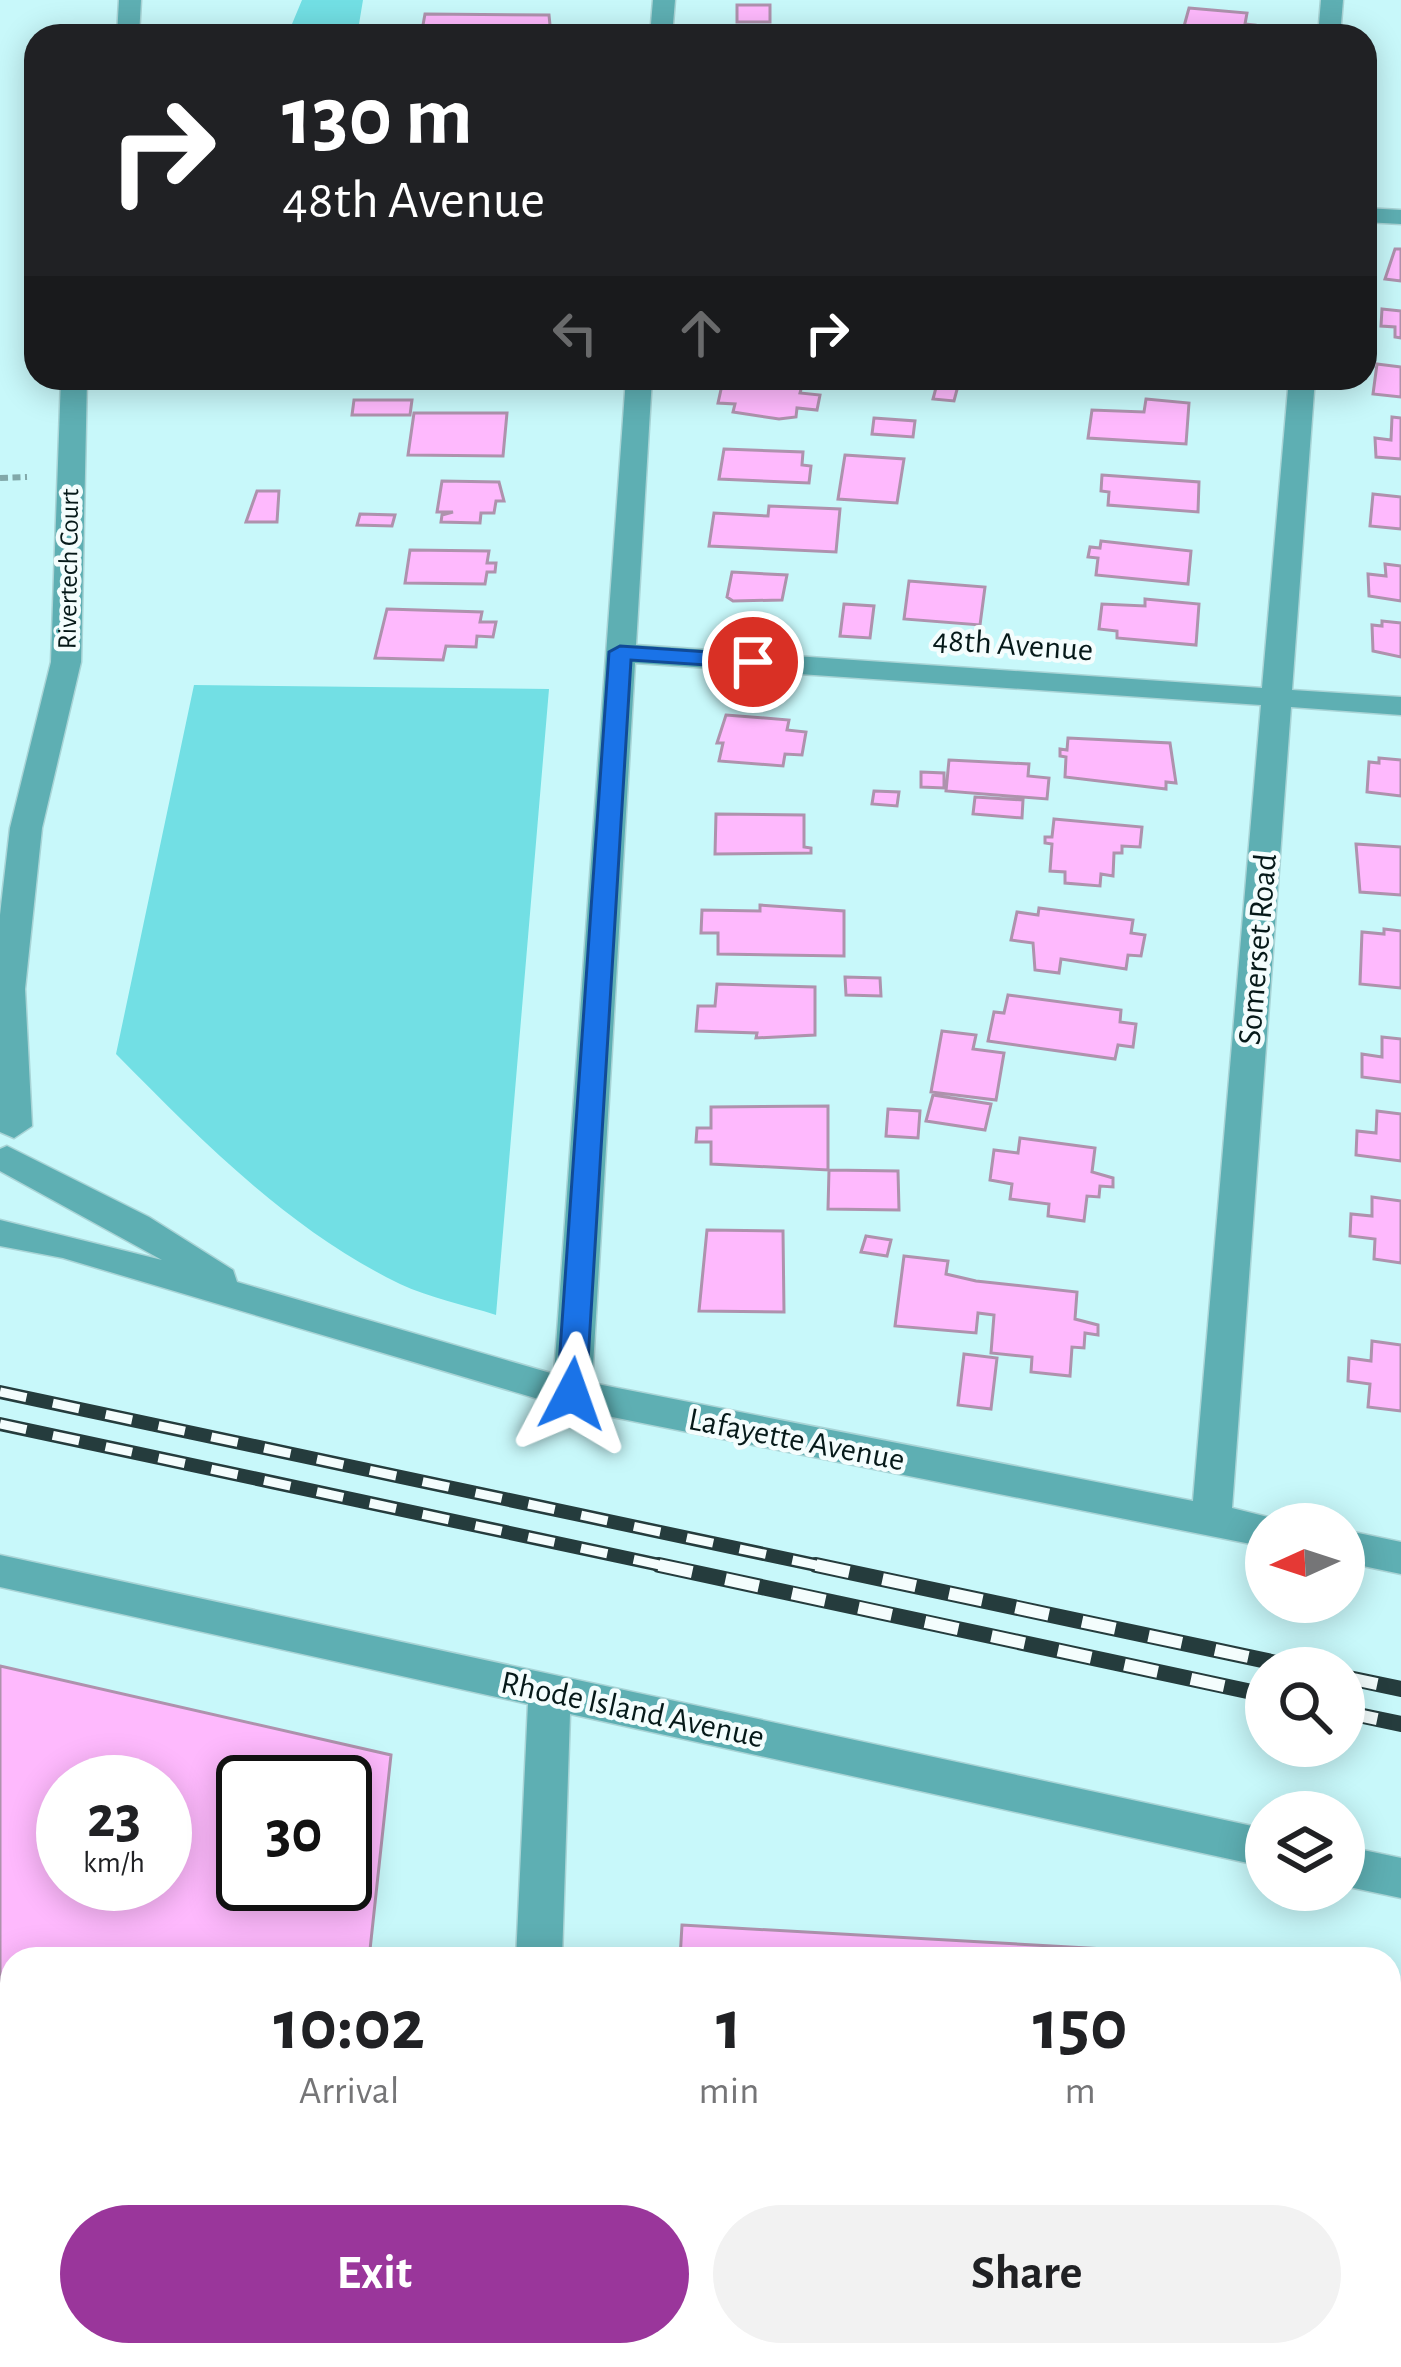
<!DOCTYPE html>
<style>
:root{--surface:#fff;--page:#f2f2f2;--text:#202124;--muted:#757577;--accent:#9a369b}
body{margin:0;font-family:"Alegreya Sans",sans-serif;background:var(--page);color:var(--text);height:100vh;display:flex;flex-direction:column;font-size:45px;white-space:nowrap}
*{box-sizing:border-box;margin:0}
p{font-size:39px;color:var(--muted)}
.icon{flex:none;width:66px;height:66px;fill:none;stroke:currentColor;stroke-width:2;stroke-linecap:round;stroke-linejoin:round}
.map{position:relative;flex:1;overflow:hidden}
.details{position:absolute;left:0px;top:1947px;width:1401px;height:420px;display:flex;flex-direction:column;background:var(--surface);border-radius:36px 36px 0 0;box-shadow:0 6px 30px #0003}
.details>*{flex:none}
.hud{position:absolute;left:24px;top:24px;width:1353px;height:366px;border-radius:36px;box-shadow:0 6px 30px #0003;background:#202124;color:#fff;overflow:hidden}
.needle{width:78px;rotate:267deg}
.buttons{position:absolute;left:1245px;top:1503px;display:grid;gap:24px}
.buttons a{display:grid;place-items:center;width:120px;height:120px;border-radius:50%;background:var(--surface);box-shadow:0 6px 30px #0003;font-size:60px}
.speed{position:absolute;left:36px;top:1755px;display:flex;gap:24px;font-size:60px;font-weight:700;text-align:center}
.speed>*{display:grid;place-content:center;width:156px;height:156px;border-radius:50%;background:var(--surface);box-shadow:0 6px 30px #0003;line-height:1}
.speed small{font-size:30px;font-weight:400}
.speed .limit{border:6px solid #111;border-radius:18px;background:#fff;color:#111}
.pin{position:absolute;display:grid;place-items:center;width:102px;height:102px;color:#fff;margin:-51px;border:6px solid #fff;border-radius:50%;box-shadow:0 3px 12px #0007}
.me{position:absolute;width:132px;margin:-66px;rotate:4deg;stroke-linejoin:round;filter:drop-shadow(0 0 9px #0008)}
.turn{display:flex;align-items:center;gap:42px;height:252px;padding:0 60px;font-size:54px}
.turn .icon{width:156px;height:156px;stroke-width:2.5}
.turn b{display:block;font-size:84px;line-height:102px}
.lanes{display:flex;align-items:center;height:114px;padding:0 60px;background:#0003;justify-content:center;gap:60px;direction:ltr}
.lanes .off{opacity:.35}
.eta{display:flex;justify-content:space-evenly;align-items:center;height:204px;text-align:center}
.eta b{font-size:72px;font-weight:600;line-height:84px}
.primary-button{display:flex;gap:24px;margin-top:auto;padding:24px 60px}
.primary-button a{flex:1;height:138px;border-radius:72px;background:var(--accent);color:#fff;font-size:48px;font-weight:600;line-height:138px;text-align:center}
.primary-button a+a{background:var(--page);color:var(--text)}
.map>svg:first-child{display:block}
</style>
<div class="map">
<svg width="1401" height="2367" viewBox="0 0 1401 2367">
<rect width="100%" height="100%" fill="#c8f8fa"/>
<path fill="#72dfe4" d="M302 0H363L357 36H287Z
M194 685 549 689 496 1315C465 1305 430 1298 400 1284 289 1230 202 1141 116 1054Z"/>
<path fill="#feb9fd" stroke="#ae92ad" stroke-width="3" fill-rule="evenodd" d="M737 5H770V22H737Z
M1189 8 1247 13 1245 24 1255 25 1253 36 1183 30Z
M425 14 549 15 551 35 421 36Z
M1395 249H1401V281L1385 279Z
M1382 309 1401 311V338L1395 337V327L1381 326Z
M1377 364 1401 367V397L1373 394Z
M403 378H528L527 385H431V381Z
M740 378H804L800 393 820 395 817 410 797 408 796 417 779 419 733 412 735 404 718 403 722 385 738 386Z
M938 380 959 382 954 401 933 399Z
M1146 399 1189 403 1186 444 1088 438 1092 410 1144 412Z
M354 400H412L410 415H352Z
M414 413H507L503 456 408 455Z
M1392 417 1401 418V459L1376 457 1375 438 1391 440Z
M874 418 915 421 913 437 872 434Z
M724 449 803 452 802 465 811 466 809 483 719 479Z
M845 455 904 459 897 503 838 499Z
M1102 475 1199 482 1198 512 1108 505 1109 492 1101 491Z
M442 481 499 482 504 501H496L494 513H481L480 523 441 522 442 515 453 512H437Z
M257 491H279L277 522H246Z
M1373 494 1401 497V529L1370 526Z
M769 506 840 509 836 552 709 546 714 513 768 516Z
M360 514 395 515 392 526 357 525Z
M1101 541 1191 551 1188 584 1096 575 1098 558 1088 557 1090 547 1100 548Z
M410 550 489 551 487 563H496L495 572H487L485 584 405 583Z
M1385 564 1401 566V601L1369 596 1368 574 1386 576Z
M732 572 787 575 782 600 733 601 727 597Z
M909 581 985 587 980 625 904 619Z
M1145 599 1199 604 1196 645 1117 638V631L1099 629 1102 604 1145 606Z
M844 604 874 606 870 638 840 636Z
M387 609 482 612 480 622H496L493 637 477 636 476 647 446 646 443 660 375 658Z
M1382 621 1401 623V657L1373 651 1372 625 1382 626Z
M726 715 789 720 787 730 806 732 802 755 785 754 783 766 719 761 723 743H717Z
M1068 738 1170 743 1176 783 1166 782V789L1065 777 1066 757 1060 756V749L1067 750Z
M1379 758 1401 760V796L1367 792 1369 762 1379 763Z
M949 760 1029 764 1028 776 1049 778 1047 799 946 791Z
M921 772 944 773V788L921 787Z
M874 791 899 792 897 806 872 804Z
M975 797 1023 800 1022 818 973 814Z
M716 814 804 815V847L811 848V853L715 854Z
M1054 819 1142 827 1140 847 1122 846V853H1114L1113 876 1101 874 1100 886 1065 883V872L1050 871 1052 844 1045 843V837H1052Z
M1356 844 1401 847V895L1360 892Z
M760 905 844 911V956L718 954V933H701L702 910 760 911Z
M1039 908 1133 920 1131 933 1145 935 1141 956 1128 955 1126 969 1061 959 1059 973 1035 970 1033 943 1011 940 1017 912 1038 915Z
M1384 929 1401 931V988L1360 984 1362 932 1384 934Z
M845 977 880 978 881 996 846 995Z
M717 984 815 987V1035L756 1038 757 1033 696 1031 698 1006H715Z
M1008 995 1121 1010 1120 1022 1136 1024 1133 1047 1118 1045 1115 1059 988 1041 994 1012 1004 1013Z
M942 1031 976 1035 973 1049 1004 1053 996 1100 931 1092Z
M1382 1037 1401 1039V1082L1362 1077V1054L1382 1057Z
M933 1095 991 1104 985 1130 926 1121Z
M828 1106V1170L711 1164V1142H696L697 1128H711V1107Z
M888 1109 920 1111 918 1138 886 1136Z
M1377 1111 1401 1114V1161L1356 1155 1357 1131 1376 1133Z
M1020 1138 1095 1148 1092 1172 1113 1178V1187L1100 1186 1099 1197 1087 1196 1084 1221 1048 1216 1049 1204 1010 1199 1012 1184 990 1180 994 1150 1018 1153Z
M829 1170 898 1171 899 1210 828 1209Z
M1372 1197 1401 1201V1263L1374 1259 1375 1239 1350 1236 1351 1214 1372 1216Z
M707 1230 783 1231 784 1312 699 1311Z
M866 1236 891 1240 887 1256 861 1252Z
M904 1256 948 1261 946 1274 976 1281 1077 1292 1075 1319 1098 1325V1335L1085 1333 1084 1348 1072 1347 1070 1376 1031 1372 1032 1357 991 1353 994 1315 978 1313 976 1333 895 1326Z
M1372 1341 1401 1345V1411L1368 1407 1370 1384 1348 1381 1349 1358 1371 1361Z
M964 1354 997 1358 991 1409 958 1405Z
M0 1666 391 1755 369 1959H12V2355H326L324 2367H0ZM63 1782H165V1884H63ZM243 1782H345V1884H243Z
M682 1925 1248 1957V1959H680Z
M650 2355H1281L1282 2367H649Z"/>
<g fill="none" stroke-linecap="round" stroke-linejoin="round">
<defs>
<path id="minor" d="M119 0H141L139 36H117Z
M653 0H675L672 36H650Z
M1321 0H1343L1340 36H1318Z
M1365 208 1401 210V224L1365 222Z
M61 378H87L81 662 42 828 25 989 32 1126 14 1138 0 1132V915L10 828 51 662Z
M626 378H652L636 645 1262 688 1289 378H1315L1292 690 1401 697V715L1291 707 1232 1508 1280 1520 1283 1524H1266V1547L572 1409 63 1258 0 1246V1220L162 1260 0 1171V1149L7 1146 149 1217 233 1270 237 1282 554 1374ZM635 663 1261 705 1193 1501 592 1383Z
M1344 1530 1401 1542V1574L1344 1562Z
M0 1555 1266 1829V1867L570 1714 562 1959H516L528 1704 0 1587Z
M1344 1846 1401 1858V1898L1344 1886Z
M1395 2010 1401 2011V2145L1389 2150V2012Z
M1389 2336 1399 2355 1398 2367H1348L1349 2355H1389Z
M497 2355H547V2367H497Z"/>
</defs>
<use href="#minor" stroke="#a9d4d6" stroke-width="3"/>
<path stroke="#82a8a9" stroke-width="6" stroke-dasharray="8 4.5" stroke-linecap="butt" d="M0 478 27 477"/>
<use href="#minor" fill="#5eafb3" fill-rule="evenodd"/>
<defs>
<path id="rail-far1" d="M0 1392 830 1568
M0 1424 674 1568"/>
<path id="rail" d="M659 1565 1266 1695
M816 1565 1300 1668
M1344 1677 1401 1689
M1344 1712 1401 1724"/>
</defs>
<use href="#rail-far1" stroke="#253c3d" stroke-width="14"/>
<use href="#rail" stroke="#253c3d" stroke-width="16"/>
<use href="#rail-far1" stroke="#f4fdfd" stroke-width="9" stroke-dasharray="27" stroke-linecap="butt"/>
<use href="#rail" stroke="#f4fdfd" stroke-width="12" stroke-dasharray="34" stroke-linecap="butt"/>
</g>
<path fill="#1a73e8" stroke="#114b97" stroke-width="3" d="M620 646 753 655 764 662 753 668 631 660 586 1394 572 1405 557 1394 609 652Z"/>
<g text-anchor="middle" stroke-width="9" stroke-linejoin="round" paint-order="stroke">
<g font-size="27" fill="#061919" stroke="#f4fdfd">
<text transform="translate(68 569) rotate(-89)" y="9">Rivertech Court</text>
</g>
<g font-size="33" fill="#061919" stroke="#f4fdfd">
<text transform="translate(1013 643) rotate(4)" y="12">48th Avenue</text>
<text transform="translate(1256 949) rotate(-85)" y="12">Somerset Road</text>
<text transform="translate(797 1438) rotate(11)" y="12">Lafayette Avenue</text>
<text transform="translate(633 1708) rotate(12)" y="12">Rhode Island Avenue</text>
</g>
</g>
</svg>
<div class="buttons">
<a><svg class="needle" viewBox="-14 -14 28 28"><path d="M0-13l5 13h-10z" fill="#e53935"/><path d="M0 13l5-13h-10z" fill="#757577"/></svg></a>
<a><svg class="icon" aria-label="search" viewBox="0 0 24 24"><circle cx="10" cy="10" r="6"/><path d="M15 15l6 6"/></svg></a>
<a><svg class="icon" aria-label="layers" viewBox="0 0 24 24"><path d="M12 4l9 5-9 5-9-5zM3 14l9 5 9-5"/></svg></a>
</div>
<div class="speed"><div>23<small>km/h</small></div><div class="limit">30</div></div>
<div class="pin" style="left:753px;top:662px;background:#d93025"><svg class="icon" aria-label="arrive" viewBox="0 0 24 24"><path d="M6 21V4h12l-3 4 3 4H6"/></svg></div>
<svg class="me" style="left:572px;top:1394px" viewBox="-20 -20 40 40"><path d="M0-17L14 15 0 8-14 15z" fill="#1a73e8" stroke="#fff" stroke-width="4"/></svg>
<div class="hud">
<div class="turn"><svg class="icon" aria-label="right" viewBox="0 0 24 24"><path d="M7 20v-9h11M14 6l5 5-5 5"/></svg><div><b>130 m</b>48th Avenue</div></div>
<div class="lanes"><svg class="icon off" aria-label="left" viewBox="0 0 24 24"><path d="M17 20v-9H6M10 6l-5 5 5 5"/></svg><svg class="icon off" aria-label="ahead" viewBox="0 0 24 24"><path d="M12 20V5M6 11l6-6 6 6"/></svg><svg class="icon" aria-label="right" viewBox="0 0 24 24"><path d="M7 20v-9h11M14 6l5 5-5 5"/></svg></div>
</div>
<section class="details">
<div class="eta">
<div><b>10:02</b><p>Arrival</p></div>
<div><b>1</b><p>min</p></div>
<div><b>150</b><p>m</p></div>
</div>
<div class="primary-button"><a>Exit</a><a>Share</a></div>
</section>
</div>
